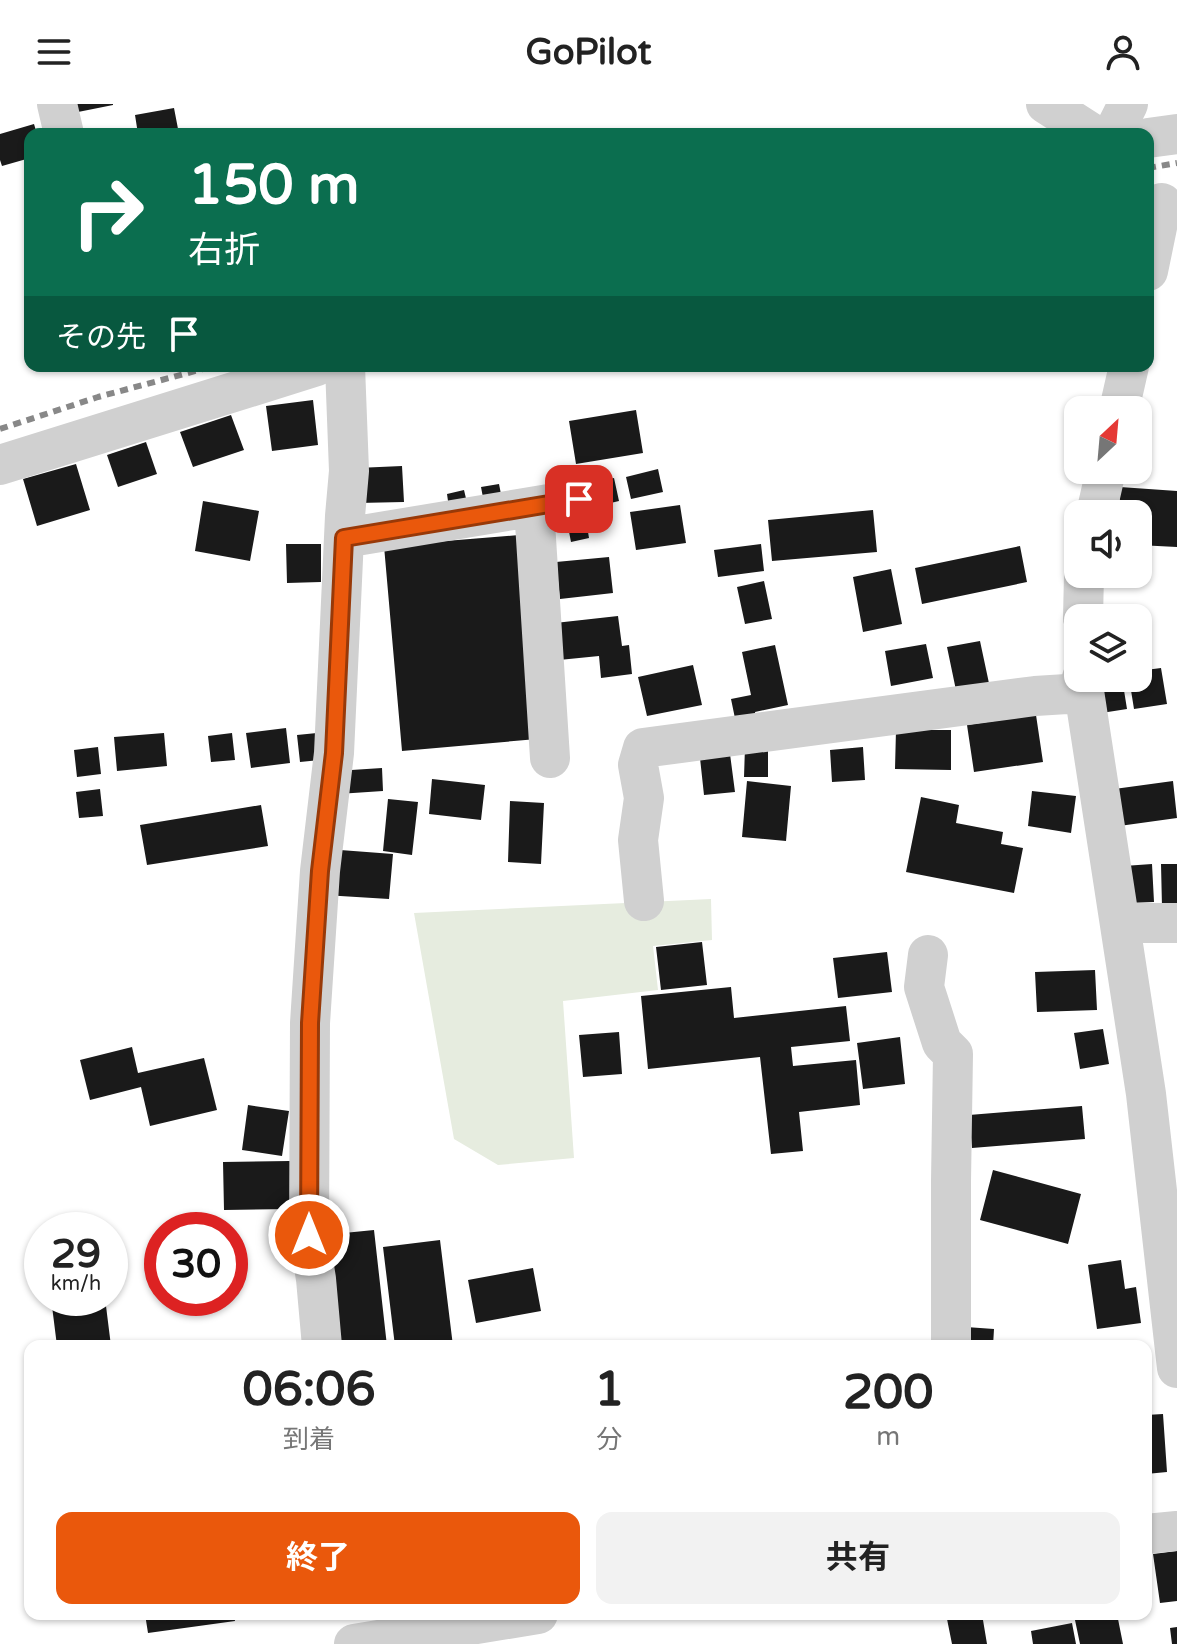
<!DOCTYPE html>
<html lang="ja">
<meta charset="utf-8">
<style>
:root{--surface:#fff;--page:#f2f2f2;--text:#222;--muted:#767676;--accent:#ea580c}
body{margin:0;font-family:"Varela Round","Noto Sans JP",sans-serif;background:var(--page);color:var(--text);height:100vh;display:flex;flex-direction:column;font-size:30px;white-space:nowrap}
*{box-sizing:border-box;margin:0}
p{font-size:26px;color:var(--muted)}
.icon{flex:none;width:44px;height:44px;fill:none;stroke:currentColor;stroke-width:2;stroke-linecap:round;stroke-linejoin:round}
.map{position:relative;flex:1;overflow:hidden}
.drawer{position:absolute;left:24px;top:1236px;width:1128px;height:280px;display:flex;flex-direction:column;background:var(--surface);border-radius:16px;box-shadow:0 2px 6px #0004}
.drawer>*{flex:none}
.hud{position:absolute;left:24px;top:24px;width:1130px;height:244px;border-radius:16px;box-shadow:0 2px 6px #0004;background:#0b6e4f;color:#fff;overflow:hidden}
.needle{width:52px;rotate:26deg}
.fabs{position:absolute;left:1064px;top:292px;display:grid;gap:16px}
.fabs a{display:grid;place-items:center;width:88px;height:88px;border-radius:16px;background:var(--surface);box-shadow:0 2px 6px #0004;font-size:40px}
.speed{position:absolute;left:24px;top:1108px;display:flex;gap:16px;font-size:40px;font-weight:700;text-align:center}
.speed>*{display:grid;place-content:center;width:104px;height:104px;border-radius:50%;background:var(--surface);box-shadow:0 2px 6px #0004;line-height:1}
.speed small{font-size:20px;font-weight:400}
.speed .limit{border:12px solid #d22;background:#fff;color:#111}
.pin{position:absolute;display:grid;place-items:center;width:68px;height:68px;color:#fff;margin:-34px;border-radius:16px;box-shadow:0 4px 12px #0006}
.me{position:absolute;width:88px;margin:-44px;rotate:0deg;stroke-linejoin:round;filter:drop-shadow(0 0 6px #0008)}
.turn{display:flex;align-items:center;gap:28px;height:168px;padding:0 32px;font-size:36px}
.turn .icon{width:104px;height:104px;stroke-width:2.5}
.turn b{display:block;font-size:56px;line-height:68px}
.then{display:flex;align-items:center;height:76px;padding:0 32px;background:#0003;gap:16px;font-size:30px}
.eta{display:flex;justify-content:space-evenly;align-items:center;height:136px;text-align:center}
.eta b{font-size:48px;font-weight:700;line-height:56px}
.button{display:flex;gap:16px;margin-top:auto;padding:16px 32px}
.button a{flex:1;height:92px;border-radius:16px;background:var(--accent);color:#fff;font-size:32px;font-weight:700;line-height:92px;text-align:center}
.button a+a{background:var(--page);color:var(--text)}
header{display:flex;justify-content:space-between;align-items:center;height:104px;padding:0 32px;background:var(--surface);font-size:36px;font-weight:700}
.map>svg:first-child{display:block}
</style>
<header><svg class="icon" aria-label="menu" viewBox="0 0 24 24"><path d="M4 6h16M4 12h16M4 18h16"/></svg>GoPilot<svg class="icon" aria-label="person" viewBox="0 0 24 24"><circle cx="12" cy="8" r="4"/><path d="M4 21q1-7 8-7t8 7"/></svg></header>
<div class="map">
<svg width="1177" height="1540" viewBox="0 0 1177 1540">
<rect width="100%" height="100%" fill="#fff"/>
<path fill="#e6ecdf" d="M711 795 712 836 653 842 658 886 563 897 574 1054 498 1061 454 1035 414 809Z"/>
<path fill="#1a1a1a" d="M61 0H113V1L63 11Z
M174 4 179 30H138L135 11Z
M34 20 37 30H30V54L2 62 0 56V30Z
M313 296 318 341 272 347 266 302Z
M636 306 643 349 576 360 569 317Z
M231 311 244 346 193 363 180 328Z
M146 338 157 370 118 383 107 351Z
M76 360 90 406 37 422 23 375Z
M402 362 404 398 358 399 357 364Z
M658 365 663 388 631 395 626 373Z
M614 374 619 397 598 402 593 378Z
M499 380 503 400 485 404 481 383Z
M1120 383 1177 387V443L1138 441V410H1119Z
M464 386 469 407 450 411 447 390Z
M203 397 259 407 250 457 195 447Z
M680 401 686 439 636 446 630 408Z
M584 404 589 434 571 438 565 407Z
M873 406 877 448 772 457 768 416Z
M519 431 537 635 402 647 384 442Z
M286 440H321V478L287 479Z
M761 440 764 467 718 473 714 446Z
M1020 442 1027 478 922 500 915 464Z
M609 453 613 489 560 495 556 458Z
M891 465 902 520 863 528 853 473Z
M764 477 772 515 745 520 737 483Z
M618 512 622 542 629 541 632 570 601 574 599 552 559 556 555 519Z
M980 537 990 584 957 591 947 543Z
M926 540 933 574 891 582 885 547Z
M775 541 788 601 755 608 757 620 737 624 731 595 751 591 742 548Z
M693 561 702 601 647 612 638 573Z
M1161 564 1167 600 1134 605 1129 574H1138V567Z
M1089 574H1122L1127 605 1095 610Z
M1036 611 1043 658 974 668 967 621Z
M286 624 290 659 251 664 246 629Z
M896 626H951V666L895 665Z
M164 629 167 662 117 667 114 633Z
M232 629 235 656 211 658 208 632Z
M317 629 320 656 300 658 297 631Z
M98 643 101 670 77 673 74 646Z
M745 643 768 644V673H744Z
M863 643 865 676 832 678 830 646Z
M730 650 735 688 704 691 700 654Z
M382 664 383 687 338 690 336 667Z
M432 675 485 681 481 716 429 710Z
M747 677 791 682 786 737 742 733Z
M1173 677 1177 714 1112 723 1107 686Z
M100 685 103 712 79 714 76 688Z
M1032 687 1076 692 1071 729 1028 722Z
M921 693 959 701 956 719 1003 728 1001 740 1023 744 1014 789 906 768Z
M388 695 418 698 412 751 383 747Z
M510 697 544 699 541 760 508 758Z
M261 701 268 742 147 761 140 721Z
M327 745 393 750 389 795 324 791Z
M1152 760 1154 798 1126 799 1124 762Z
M1161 760H1177V803H1162Z
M702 838 707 881 661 886 656 843Z
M887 848 892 888 838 894 833 854Z
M1095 866 1097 906 1037 908 1035 868Z
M731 883 734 914 846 902 850 937 791 943 793 962 856 956 860 1001 799 1008 803 1047 771 1050 760 953 648 965 641 892Z
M1103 925 1109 960 1080 965 1074 929Z
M619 928 622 970 583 973 579 931Z
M900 933 905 980 863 985 857 939Z
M132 943 138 969 204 954 217 1006 150 1022 141 983 90 996 80 956Z
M248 1001 289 1007 282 1052 242 1046Z
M1082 1002 1085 1035 972 1044 969 1011Z
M290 1057 291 1105 224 1106 223 1058Z
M993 1066 1081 1090 1068 1140 980 1116Z
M374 1126 387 1242H326L314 1132Z
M440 1136 453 1242H395L383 1143Z
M1121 1156 1125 1185 1136 1183 1141 1219 1097 1225 1088 1161Z
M533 1164 541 1207 476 1219 468 1176Z
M51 1194H105L111 1242H57Z
M966 1223 994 1225 993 1242H964Z
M1163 1310 1167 1368 1146 1370V1311Z
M1177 1447V1497L1160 1499 1153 1450Z
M145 1510H234L235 1517 148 1529Z
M946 1510H982L987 1540H952Z
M1104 1510H1117L1123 1540H1080L1075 1516Z
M1072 1519 1076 1540H1033L1031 1527Z
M1177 1523V1540H1172L1170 1524Z"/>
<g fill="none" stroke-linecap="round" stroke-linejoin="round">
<path stroke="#d0d0d0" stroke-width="40" d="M57 0 64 30
M1046 0 1093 30
M1113 30 1128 0
M1148 34 1177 30
M1148 167 1162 99
M1119 306 1129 262
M0 361 317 262
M534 403 550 654
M1096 410 1106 366
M344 434 579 395
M1083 514 1084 470
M1082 574 1146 990 1177 1264
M644 797 638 736 644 694 638 661 643 644 1035 592 1083 589
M1120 819H1177
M928 851 924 883 942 939 953 950 951 1077V1242
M322 1242 316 1175 309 1131 310 919 320 767 334 649 345 412 349 367 345 262
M1146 1430 1177 1427
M354 1540 538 1510"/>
<path stroke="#888" stroke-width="6" stroke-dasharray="8 6" stroke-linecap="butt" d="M1148 64 1177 59
M0 325 98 293 214 262"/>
</g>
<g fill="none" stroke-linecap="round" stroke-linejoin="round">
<defs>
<path id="route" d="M309 1131 310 919 320 767 334 649 344 434 579 395"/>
</defs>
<use href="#route" stroke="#983908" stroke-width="20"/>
<use href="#route" stroke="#ea580c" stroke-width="14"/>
</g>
</svg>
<div class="fabs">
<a><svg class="needle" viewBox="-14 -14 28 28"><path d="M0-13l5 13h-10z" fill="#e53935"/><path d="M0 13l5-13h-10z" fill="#767676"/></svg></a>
<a><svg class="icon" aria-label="sound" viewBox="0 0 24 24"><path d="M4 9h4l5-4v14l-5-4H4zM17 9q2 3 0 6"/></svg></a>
<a><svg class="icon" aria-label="layers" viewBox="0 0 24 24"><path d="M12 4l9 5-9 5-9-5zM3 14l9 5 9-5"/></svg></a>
</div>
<div class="speed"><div>29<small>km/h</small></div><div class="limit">30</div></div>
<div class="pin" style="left:579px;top:395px;background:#d93025"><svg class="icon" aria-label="arrive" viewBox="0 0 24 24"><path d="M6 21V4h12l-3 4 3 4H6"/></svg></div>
<svg class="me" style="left:309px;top:1131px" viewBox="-20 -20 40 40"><circle r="17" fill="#ea580c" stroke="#fff" stroke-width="3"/><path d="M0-11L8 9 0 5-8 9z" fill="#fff"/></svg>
<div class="hud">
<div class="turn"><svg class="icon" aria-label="right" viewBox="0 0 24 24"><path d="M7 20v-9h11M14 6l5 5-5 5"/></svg><div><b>150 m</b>右折</div></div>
<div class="then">その先<svg class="icon" aria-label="arrive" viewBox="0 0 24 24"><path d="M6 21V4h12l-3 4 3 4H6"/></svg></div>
</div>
<section class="drawer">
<div class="eta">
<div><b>06:06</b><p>到着</p></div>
<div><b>1</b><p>分</p></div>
<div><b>200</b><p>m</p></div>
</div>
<div class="button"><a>終了</a><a>共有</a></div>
</section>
</div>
